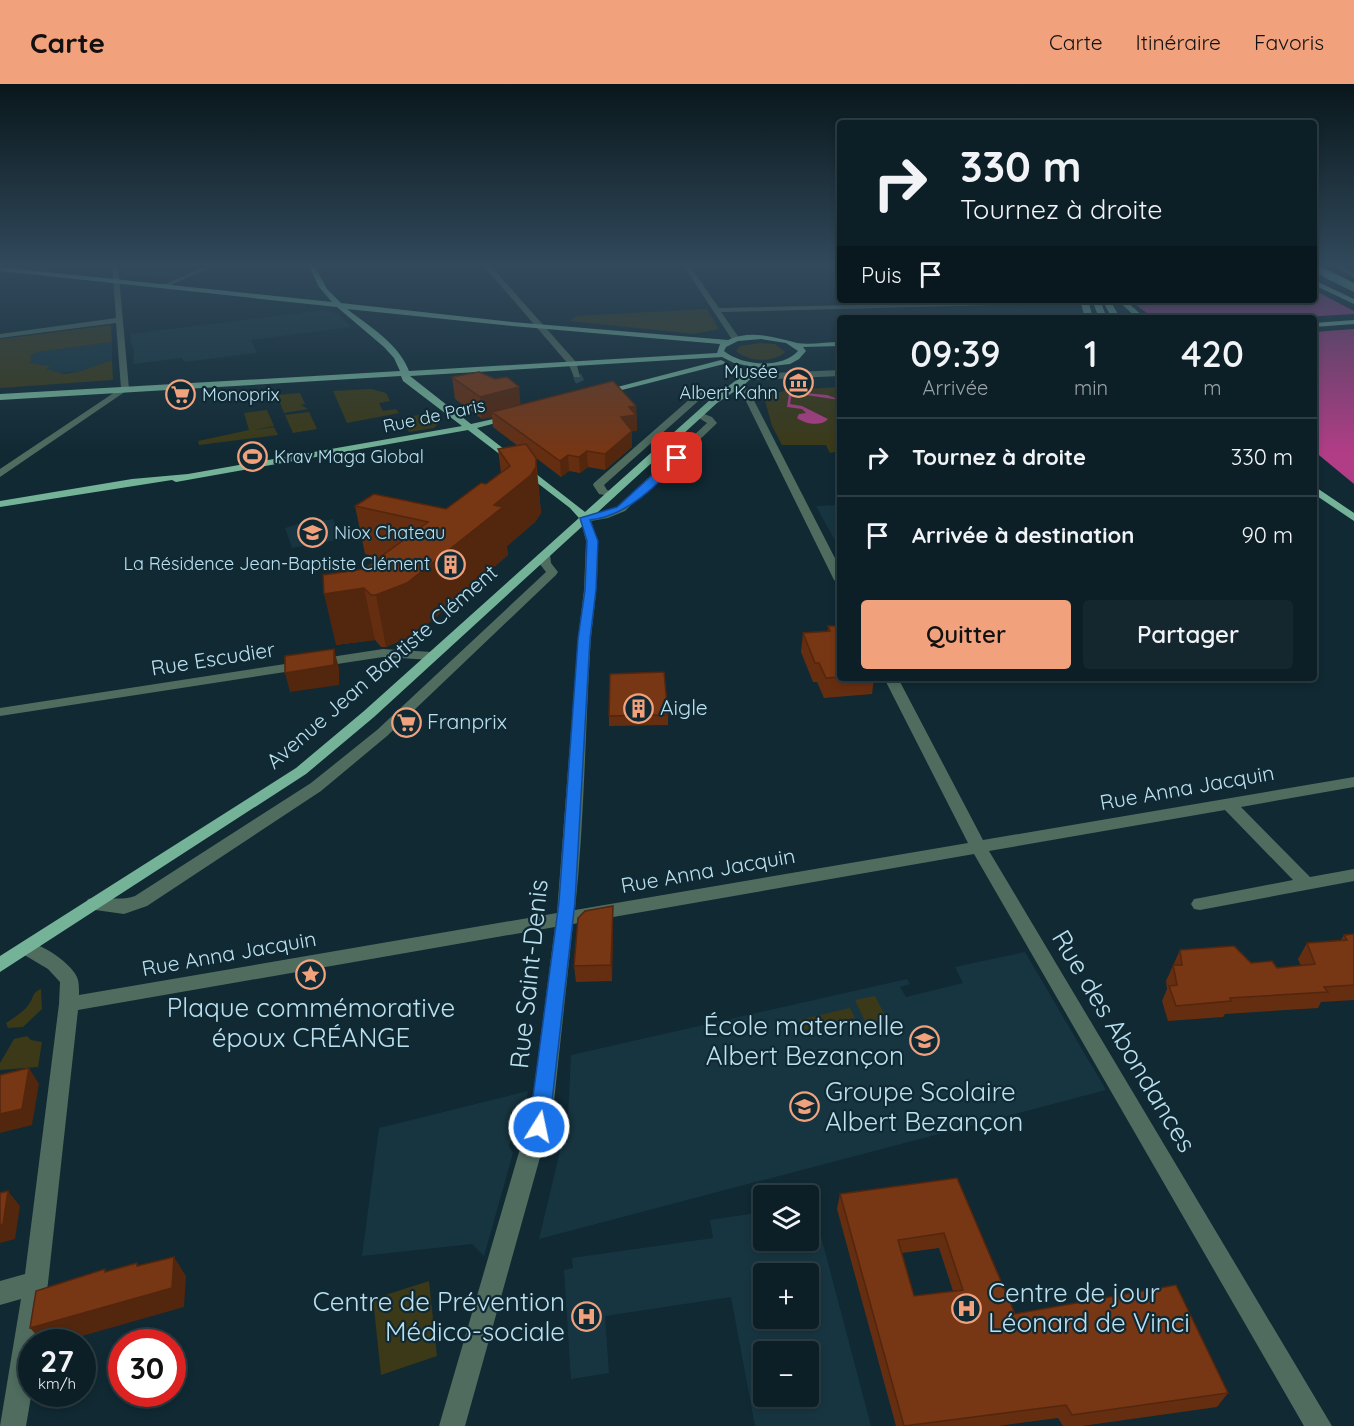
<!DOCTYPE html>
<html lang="fr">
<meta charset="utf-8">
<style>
:root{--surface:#0c1f26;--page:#15272e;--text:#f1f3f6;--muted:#9aa2a7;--line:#2c3d43;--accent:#f1a17c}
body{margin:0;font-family:Quicksand,sans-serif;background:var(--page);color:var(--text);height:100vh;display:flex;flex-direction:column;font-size:22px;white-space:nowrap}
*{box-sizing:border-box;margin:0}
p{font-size:20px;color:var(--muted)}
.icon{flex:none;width:33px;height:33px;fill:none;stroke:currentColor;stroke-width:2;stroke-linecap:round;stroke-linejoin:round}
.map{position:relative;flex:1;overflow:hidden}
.drawer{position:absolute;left:837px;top:231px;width:480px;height:366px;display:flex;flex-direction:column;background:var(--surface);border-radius:6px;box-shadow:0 3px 9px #0003,0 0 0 2px var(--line)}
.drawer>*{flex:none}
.hud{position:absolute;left:837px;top:36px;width:480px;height:183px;border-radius:6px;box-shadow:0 3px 9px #0003,0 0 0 2px var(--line);background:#0c1f26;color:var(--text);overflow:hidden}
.fabs{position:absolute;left:753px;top:1101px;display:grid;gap:12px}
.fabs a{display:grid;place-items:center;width:66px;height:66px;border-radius:6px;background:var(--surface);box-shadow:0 3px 9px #0003,0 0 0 2px var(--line);font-size:30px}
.speed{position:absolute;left:18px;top:1245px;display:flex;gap:12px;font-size:30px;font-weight:700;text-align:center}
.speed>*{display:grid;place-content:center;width:78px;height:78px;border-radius:50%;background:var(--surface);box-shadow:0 3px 9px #0003,0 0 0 2px var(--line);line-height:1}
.speed small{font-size:15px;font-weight:400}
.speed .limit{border:9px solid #d22;background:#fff;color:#111}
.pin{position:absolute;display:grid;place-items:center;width:51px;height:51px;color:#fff;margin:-26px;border-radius:12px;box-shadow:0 3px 9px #0006}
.me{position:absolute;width:66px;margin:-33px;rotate:10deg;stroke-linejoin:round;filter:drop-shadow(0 0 4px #0008)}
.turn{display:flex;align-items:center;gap:21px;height:126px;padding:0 24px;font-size:27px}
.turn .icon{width:78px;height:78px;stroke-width:2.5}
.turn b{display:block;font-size:42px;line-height:51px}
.then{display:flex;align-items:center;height:57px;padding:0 24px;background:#0003;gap:12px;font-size:22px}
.eta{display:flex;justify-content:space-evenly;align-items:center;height:102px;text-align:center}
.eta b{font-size:36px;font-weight:600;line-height:42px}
.button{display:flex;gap:12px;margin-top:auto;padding:12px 24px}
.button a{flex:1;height:69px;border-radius:6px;background:var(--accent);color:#111;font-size:24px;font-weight:600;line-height:69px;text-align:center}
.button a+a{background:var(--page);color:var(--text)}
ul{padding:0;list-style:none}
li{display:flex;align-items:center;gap:18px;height:78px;padding:0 24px;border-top:2px solid var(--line)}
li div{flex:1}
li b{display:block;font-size:22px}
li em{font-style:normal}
header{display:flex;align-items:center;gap:36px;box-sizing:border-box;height:84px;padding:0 30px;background:var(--accent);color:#111}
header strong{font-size:28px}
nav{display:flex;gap:33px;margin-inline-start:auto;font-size:21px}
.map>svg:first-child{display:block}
</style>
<header>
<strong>Carte</strong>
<nav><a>Carte</a><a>Itinéraire</a><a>Favoris</a></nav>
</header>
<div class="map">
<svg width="1354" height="1342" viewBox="0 0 1354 1342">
<rect width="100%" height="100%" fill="#102933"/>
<path fill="#173540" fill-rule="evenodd" d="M145 181H207L174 195 124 190 123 183Z
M324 226 338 230 352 243 251 256 257 269 184 278 182 274 133 280 134 264 132 263 130 250Z
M112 258V276L78 288 58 289 27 279 30 272 38 268Z
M840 421V464H839L816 422Z
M314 435 316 438 333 435 342 455 292 464 285 444Z
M1025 868 1106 1006 539 1155 568 1034 571 971 907 895 910 900 900 903 906 913 963 899 955 883Z
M528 1007 525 1026 518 1033 509 1062 513 1069 484 1172 472 1160 362 1172 379 1044Z
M809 1122H813L871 1342H755L731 1213 605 1232 609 1289 571 1295 564 1186 573 1184 572 1174 713 1154 710 1136 763 1128 764 1156H808ZM764 1190H808V1234H764ZM764 1268H808V1312H764Z"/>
<path fill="#3b3917" d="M707 225 719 245 694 250 570 237 576 232Z
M111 241 112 258 38 268 30 272 32 277 28 279 51 282 46 285 64 290 78 288 112 276 113 296 0 304V255Z
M760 259 775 260 785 268C774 279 748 278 736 267L740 262Z
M840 303V367L830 369 826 361H782L772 342 764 313 787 306Z
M371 305 386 309 390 317 379 319 383 327 396 325 399 329 347 339 333 307Z
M300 309 305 320 301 321 308 325 284 329 277 311Z
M267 326 274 342 254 346 274 343 278 351 199 361 198 357 249 346 244 329Z
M309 328 317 345 293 349 285 331Z
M431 329 441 337 434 344 409 348 400 334Z
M41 905 42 925 23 943 8 944 6 939C13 934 24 928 29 920 34 913 32 908 41 905Z
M875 912 890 941 869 946 855 916Z
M850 924 855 934 803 946 799 936Z
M27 952 31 956 42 958 38 983 0 986V979L14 955Z
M429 1197 437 1272 381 1291 373 1215Z"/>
<path fill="#b13d86" d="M1314 206 1354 227V400L1314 367V234H1153L1130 216H1314Z
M794 308 827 311 840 316 792 309 790 320 802 322 828 335C821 343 805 340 797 334L799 330 806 329 802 325 787 323 789 309Z"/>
<path fill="#102933" d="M1354 230V245L1314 248V234H1286Z"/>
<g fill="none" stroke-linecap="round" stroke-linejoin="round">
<path stroke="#2a4550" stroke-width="9" stroke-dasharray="9 4.5" stroke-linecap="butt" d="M577 291 580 298"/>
<path fill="#4f6c5f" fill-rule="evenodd" d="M112 181H118L129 305 0 393V385L121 304 116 239 0 254V250L116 234Z
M208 181H217L166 203 161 202Z
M483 181H490L576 278 580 293H574L569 281Z
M683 181H689L719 224 1081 216 1089 219 1085 221 1075 219 721 228 740 255 736 257H733Z
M1333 181H1341L1354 189V194Z
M840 286V292L749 296 745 293 749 290Z
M738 297 745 299 840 484V500L834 496 737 299Z
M722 303 726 306 725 308 705 311 604 401 607 406 615 409V413L599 410 593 401 594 399 699 307Z
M699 328 712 333 717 339 715 341 625 427 608 434 591 437C605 479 592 525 590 569 585 654 584 741 575 826L968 759 884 594H898L983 756 1354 693V703L1241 723 1310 793 1354 785V797L1200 826 1194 825 1191 820 1194 815 1200 814 1293 796 1225 726 989 767 1332 1342H1304L974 770 573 840 553 1027 465 1342H439L531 1027 555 843 78 926 48 1199 39 1258H32V1307L26 1342H0L21 1215 0 1221V1197L25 1190 59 920 60 898 48 885 21 869 18 864 21 859C35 854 74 880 78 896 79 900 79 906 79 911L557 829 578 555 584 506 586 457 580 434 617 423 707 339 694 331Z
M544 468 550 471 551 479 558 488 556 491 387 652 321 707 147 822 124 830 88 825 85 820 88 815C103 811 119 818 135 812L311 699 377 646 546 488 539 479 538 471Z
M383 565 432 568 439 572 432 576 383 573 0 632V624Z"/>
<path fill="#74b398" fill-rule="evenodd" d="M308 181H314L327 205 341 219 512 238 728 256C751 245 776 254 797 259 810 261 827 258 840 258V262L803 263 806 267 799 275 790 280 763 283 744 301 717 319 374 633 306 690 0 888V872L296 684 364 627 579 434 570 424 468 346 176 398 172 396 0 423V417L132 395 188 390 462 342 403 297 401 292 0 316V310L400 287 394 274 384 263 337 223 0 187V183L332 218 319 203ZM347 225 512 242 720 260 717 269 409 287C399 260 369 242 347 225ZM761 255 786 259 798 267C782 285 742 282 724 267L726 263 738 257ZM722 273 734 279 754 283 711 315 585 428 477 344 515 334V330L471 340 410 292Z
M1314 181 1354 203V208L1325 194 1314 185Z
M1314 196 1354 215V220L1314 201Z
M1080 216H1088L1093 234H1085Z
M1092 216H1100L1107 234H1099Z
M1102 216H1110L1120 234H1112Z
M1117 216H1125L1145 234H1137Z
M1354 236V240L1314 243V239Z
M721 276 725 278 724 280 602 311 598 308Z
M1314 402 1354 429V437L1314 410Z"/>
<path fill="#82cfae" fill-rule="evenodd" d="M1314 182H1320L1354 199V204L1314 186Z"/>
</g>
<path fill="#662e11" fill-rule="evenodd" d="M452 293 521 320 636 322 637 347H632V363L605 386 588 383 580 389 569 387 561 393 536 374 541 429 535 438 507 462 508 471 416 550 386 563H381L375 556 336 561 364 485 380 474 365 470 355 422 446 425 486 400 501 389 498 365 518 362 493 343 492 333 482 335 455 315Z
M828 542H840V594H874L872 610 824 614 817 598H813L801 568 803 549 828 547Z
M668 631V641L609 642V632Z
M613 822V838L612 897 576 898 574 882Z
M1354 850V916L1321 918 1318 924 1225 930 1223 933 1168 937 1162 917 1167 905 1166 897 1180 866 1277 884 1301 882 1298 875 1307 859 1341 856 1344 851Z
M957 1094 1015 1230 1228 1309 1217 1323 1082 1342H1063L1058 1334 998 1342H896L837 1125 840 1110ZM939 1164 953 1207 914 1212 902 1169Z"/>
<path fill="#53260e" d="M519 303 521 325 492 328V333L482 335 480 313Z
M636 322 637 347H632V363L605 386V370L621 333 629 323Z
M587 367 588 383 580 389 579 373Z
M568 371 569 387 561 393 560 377Z
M536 383 541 429 535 438 507 462 508 471 416 550 386 563 376 511Z
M364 504 375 556 336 561 324 510Z
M334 565 339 584V601L290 608 285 589Z
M613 822V838L612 897 611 881Z
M29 984 39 1000 32 1041 0 1049V1030Z
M8 1107 20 1122 15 1155 0 1159V1141Z
M174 1173 186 1192 184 1223 61 1258H43L30 1244Z"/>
<path fill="#773614" stroke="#53260e" stroke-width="1.5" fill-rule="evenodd" d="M479 288 495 295 507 293 519 303 480 313 452 293Z
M613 297 636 322 629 323 636 331 621 333 632 347 605 370 587 367 579 373 568 371 560 377 492 328Z
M526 360 536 374V383L531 391 494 421 503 423 407 499 376 511H371L364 504 324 510 323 491 364 485 428 438 355 422 374 410 446 425 481 399 486 400 510 382 498 365Z
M828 542H840V593L826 594 819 579H815L803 549 830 547Z
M334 565V581L285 589V572Z
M664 588 668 631 609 632 610 590Z
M613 822 611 881 574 882 578 834 585 827Z
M1354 850V901L1324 903 1328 908 1230 914 1231 917 1176 922 1169 902 1177 901 1173 881H1182L1180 866 1234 862 1251 879 1272 877 1277 884 1315 880 1307 859 1347 856 1344 851Z
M29 984 22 1025 0 1030V991Z
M957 1094 1015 1230 1176 1201 1228 1309 1072 1331 1066 1321 904 1342 840 1110ZM944 1149 963 1206 914 1212 898 1156Z
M8 1107 3 1140 0 1141V1109Z
M174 1173 172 1204 30 1244 36 1207 105 1185V1188L137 1179V1182Z"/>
<linearGradient id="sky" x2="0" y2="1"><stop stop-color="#09171c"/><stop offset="0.49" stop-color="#31495b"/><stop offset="1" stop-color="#31495b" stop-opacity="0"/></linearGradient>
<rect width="1354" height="369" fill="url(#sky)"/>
<path fill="#1a73e8" stroke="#114b97" stroke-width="1.5" d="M673 372 681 374C658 401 627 432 590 436L598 457 596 506 590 555 575 818 549 1043 546 1049 539 1052 532 1049 529 1043 559 818 578 555 585 506 587 457 580 434 617 423Z"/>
<defs>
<symbol id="museum-ring" viewBox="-11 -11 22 22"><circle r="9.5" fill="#102933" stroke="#f1a17c" stroke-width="1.5"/><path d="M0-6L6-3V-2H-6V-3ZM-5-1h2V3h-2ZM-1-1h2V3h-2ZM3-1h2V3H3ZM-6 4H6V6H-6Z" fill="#f1a17c"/></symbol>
<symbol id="supermarket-ring" viewBox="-11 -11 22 22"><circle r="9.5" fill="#102933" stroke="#f1a17c" stroke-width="1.5"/><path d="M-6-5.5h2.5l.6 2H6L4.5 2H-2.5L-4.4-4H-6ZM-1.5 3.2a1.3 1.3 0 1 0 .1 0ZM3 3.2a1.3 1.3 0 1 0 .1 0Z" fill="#f1a17c"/></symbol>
<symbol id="stadium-ring" viewBox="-11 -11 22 22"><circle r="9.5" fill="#102933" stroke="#f1a17c" stroke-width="1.5"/><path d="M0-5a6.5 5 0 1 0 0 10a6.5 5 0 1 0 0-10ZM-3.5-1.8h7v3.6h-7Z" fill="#f1a17c"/></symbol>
<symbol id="school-ring" viewBox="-11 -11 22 22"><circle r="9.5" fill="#102933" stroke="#f1a17c" stroke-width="1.5"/><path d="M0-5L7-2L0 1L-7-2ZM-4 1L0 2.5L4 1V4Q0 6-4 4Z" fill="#f1a17c"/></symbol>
<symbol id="building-ring" viewBox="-11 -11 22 22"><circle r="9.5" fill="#102933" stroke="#f1a17c" stroke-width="1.5"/><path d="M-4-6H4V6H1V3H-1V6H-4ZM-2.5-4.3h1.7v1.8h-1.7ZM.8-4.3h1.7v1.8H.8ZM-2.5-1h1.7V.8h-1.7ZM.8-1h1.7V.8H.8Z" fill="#f1a17c"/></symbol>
<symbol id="sight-ring" viewBox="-11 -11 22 22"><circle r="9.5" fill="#102933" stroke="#f1a17c" stroke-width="1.5"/><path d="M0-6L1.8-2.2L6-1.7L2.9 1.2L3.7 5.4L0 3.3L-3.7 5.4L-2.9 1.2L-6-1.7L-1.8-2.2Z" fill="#f1a17c"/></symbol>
<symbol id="hospital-ring" viewBox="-11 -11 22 22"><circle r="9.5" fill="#102933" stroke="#f1a17c" stroke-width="1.5"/><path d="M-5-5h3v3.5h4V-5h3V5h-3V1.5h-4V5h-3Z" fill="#f1a17c"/></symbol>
</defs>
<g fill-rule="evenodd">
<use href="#museum-ring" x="782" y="282" width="33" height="33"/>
<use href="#supermarket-ring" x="164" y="294" width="33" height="33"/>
<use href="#stadium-ring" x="236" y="356" width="33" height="33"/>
<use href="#school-ring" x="296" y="432" width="33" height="33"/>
<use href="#building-ring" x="434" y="464" width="33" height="33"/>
<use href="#building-ring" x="622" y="608" width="33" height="33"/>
<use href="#supermarket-ring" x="390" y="622" width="33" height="33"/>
<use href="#sight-ring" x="294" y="874" width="33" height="33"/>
<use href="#school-ring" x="908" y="940" width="33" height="33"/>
<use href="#school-ring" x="788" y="1006" width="33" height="33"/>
<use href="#hospital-ring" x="950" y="1208" width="33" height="33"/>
<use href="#hospital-ring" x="570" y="1216" width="33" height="33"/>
</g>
<g text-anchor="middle" stroke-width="4.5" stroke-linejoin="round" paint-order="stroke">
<g font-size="18" fill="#bbe1f1" stroke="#102933" text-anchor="start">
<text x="778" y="294" text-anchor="end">Musée<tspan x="778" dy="21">Albert Kahn</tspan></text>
<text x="202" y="317">Monoprix</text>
<text x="274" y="379">Krav Maga Global</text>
<text x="334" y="455">Niox Chateau</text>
<text x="430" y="486" text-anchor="end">La Résidence Jean-Baptiste Clément</text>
</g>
<g font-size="18" fill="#bbe1f1" stroke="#102933">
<text transform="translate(434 332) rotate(-12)" y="6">Rue de Paris</text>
</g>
<g font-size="21" fill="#bbe1f1" stroke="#102933">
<text transform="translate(213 575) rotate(-9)" y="7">Rue Escudier</text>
<text transform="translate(382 583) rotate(-41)" y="7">Avenue Jean Baptiste Clément</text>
<text transform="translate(1187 704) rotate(-10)" y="7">Rue Anna Jacquin</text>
<text transform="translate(708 787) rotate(-10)" y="7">Rue Anna Jacquin</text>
<text transform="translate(229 870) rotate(-10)" y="7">Rue Anna Jacquin</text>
</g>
<g font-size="21" fill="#bbe1f1" stroke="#102933" text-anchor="start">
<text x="660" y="631">Aigle</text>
<text x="427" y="645">Franprix</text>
</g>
<g font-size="26" fill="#bbe1f1" stroke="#102933">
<text transform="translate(529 890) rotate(-84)" y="9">Rue Saint-Denis</text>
<text transform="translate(1124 957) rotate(59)" y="9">Rue des Abondances</text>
</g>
<g font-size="26" fill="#bbe1f1" stroke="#102933" text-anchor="end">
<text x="311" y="933" text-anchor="middle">Plaque commémorative<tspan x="311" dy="30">époux CRÉANGE</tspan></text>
<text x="904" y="951">École maternelle<tspan x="904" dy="30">Albert Bezançon</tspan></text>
<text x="825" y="1017" text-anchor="start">Groupe Scolaire<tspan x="825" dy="30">Albert Bezançon</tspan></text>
<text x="988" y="1218" text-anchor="start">Centre de jour<tspan x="988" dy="30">Léonard de Vinci</tspan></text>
<text x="565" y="1227">Centre de Prévention<tspan x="565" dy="30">Médico-sociale</tspan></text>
</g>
</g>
</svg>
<div class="fabs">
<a><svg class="icon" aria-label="layers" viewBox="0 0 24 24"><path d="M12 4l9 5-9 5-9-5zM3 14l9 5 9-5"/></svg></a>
<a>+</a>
<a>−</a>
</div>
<div class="speed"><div>27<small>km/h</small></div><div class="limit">30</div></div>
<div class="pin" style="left:677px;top:374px;background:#d93025"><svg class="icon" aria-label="arrive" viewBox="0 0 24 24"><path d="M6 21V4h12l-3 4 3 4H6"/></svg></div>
<svg class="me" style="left:539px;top:1043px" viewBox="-20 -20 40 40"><circle r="17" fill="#1a73e8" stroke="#fff" stroke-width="3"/><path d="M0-11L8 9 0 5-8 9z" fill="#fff"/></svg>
<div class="hud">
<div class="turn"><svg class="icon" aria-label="right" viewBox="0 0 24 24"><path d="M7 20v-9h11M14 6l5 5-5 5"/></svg><div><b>330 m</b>Tournez à droite</div></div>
<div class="then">Puis<svg class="icon" aria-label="arrive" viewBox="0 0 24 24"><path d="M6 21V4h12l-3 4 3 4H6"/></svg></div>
</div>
<section class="drawer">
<div class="eta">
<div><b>09:39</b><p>Arrivée</p></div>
<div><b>1</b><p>min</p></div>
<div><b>420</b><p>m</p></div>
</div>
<ul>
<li><svg class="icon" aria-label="right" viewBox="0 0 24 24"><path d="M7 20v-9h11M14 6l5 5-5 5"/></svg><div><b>Tournez à droite</b></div><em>330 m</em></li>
<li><svg class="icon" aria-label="arrive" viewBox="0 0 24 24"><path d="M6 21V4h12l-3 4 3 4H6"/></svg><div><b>Arrivée à destination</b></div><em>90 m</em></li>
</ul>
<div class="button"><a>Quitter</a><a>Partager</a></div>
</section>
</div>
